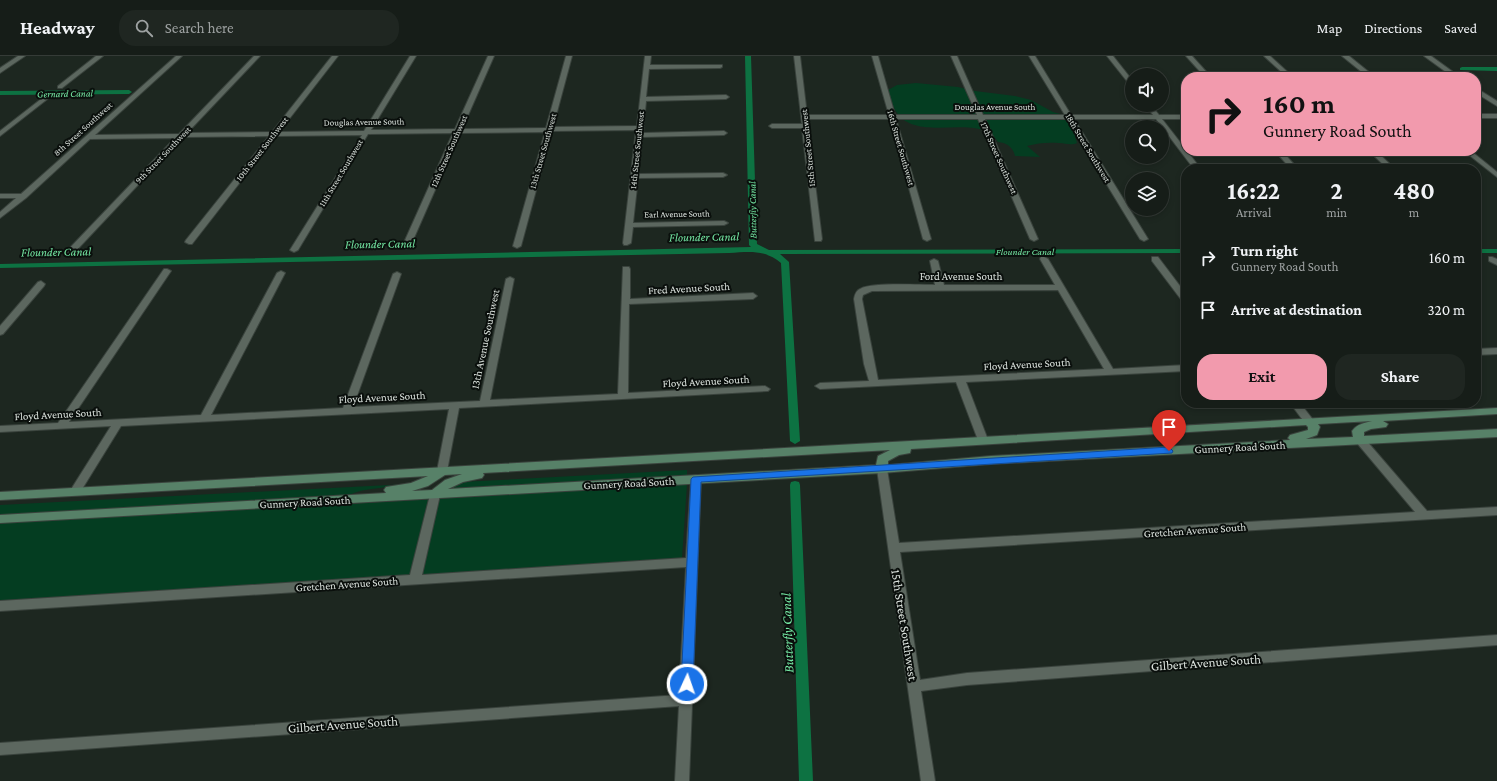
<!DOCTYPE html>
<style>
:root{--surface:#161d18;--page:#1f2621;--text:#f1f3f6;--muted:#9ea2a2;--line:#353b37;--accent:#f29aad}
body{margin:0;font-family:"Crimson Pro",serif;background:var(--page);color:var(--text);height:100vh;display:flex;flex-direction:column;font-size:15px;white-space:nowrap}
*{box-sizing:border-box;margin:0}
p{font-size:13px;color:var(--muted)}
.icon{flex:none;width:22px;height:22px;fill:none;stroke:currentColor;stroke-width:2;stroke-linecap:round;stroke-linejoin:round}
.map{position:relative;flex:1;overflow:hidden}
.drawer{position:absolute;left:1181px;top:108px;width:300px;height:244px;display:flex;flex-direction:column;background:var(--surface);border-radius:16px;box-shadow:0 2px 6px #0003,0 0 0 1px var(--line)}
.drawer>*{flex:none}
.guide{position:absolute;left:1181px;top:16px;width:300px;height:84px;border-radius:16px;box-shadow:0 2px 6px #0003,0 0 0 1px var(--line);background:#f29aad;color:#111;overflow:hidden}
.tools{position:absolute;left:1125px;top:12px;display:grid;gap:8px}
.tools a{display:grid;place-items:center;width:44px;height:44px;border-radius:50%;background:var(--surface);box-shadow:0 2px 6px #0003,0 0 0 1px var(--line);font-size:20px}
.pin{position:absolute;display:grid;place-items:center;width:34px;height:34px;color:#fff;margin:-41px -17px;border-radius:50% 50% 50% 0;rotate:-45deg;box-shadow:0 0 4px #0007}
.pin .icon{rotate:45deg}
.me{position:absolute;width:44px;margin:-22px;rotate:3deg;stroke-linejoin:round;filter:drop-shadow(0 0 3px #0008)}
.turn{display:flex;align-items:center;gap:14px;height:84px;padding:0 16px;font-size:18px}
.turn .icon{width:52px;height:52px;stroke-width:2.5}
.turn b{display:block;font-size:28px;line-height:34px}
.eta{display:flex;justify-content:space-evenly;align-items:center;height:68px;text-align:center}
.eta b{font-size:24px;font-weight:700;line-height:28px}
.cta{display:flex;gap:8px;margin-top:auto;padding:8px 16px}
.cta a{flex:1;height:46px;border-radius:16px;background:var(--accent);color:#111;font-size:16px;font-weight:700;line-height:46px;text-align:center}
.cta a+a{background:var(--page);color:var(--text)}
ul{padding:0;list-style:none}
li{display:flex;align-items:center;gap:12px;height:52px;padding:0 16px}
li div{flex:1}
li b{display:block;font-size:15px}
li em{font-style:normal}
header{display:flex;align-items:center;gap:24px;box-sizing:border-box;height:56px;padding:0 20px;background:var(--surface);border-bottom:1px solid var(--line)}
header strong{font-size:19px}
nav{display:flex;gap:22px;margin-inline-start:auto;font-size:14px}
.search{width:280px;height:36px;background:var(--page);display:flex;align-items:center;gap:10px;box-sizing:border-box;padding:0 14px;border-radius:16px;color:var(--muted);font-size:15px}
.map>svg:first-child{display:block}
</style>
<header>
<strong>Headway</strong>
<div class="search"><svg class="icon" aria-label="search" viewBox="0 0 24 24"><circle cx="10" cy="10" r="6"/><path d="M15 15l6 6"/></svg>Search here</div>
<nav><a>Map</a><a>Directions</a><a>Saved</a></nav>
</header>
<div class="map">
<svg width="1497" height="725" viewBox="0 0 1497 725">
<rect width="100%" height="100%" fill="#1d2720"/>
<path fill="#043d21" d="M916 27 958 31 975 35 1015 40 1031 44 1053 56 1064 59 1072 71 1077 87C1070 90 1066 87 1059 87 1048 86 1037 87 1027 90L1040 101 1015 100C1013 91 1007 87 998 86 979 55 919 88 897 57 892 50 890 42 888 34L897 29Z
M687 414V420L444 435 461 426Z
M409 428C388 433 367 430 347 440L0 460V449Z
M687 428 682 502 0 546V467L344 448 346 449 349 448Z"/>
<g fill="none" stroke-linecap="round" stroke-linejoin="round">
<path fill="#0d7242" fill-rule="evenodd" d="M745 0H751L757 188 769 194 1186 193V197L780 198 789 206 800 385 795 388 790 385 781 207C764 193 749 196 729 197L0 212V208L751 191 749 189Z
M1462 11H1497V15L1460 14V12Z
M0 35 129 34 132 36 129 38 0 39Z
M1476 193H1497V197H1476Z
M795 425 799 426 800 429 813 725H799L790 429 791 426Z"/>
<defs>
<path id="minor" d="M18 0H25L0 17V12Z
M96 0H103L62 32H58V30Z
M176 0H182L95 79 179 78 254 0H260L187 77 272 76 332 0H338L279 76 364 75 410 0H416L371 74 455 73 488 0H494L462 73 546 72 566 0H572L553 71 637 70 645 0H651L650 9H722V11L720 12 649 13 646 41 726 39 729 41 726 43 646 45 643 77 724 75 727 77 724 79 642 81 638 118 723 117 727 119 723 121 638 122 633 167 724 165 728 167 724 169 633 171 631 187 627 189H624L623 187 636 74 552 75 521 190 517 192 513 190 545 76 460 77 410 191 406 193 402 191 453 77 368 78 298 194 294 196 290 194 362 79 276 80 192 188H189L185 186 186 184 269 80 183 81 72 199H69L65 197 175 82 90 83 26 142 0 162V156L16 142H0V138H21Z
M794 0H800L807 59H889L872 0H878L895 59H977L951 0H957L983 59H1065L1029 0H1035L1071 59H1153L1145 49H1151L1159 59H1186V63H1162L1201 113H1194L1156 63H1074L1148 183 1144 185 1140 183 1067 63H985L1038 183 1034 185 1030 183 978 63H896L931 183 927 185 923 183 890 63H807L822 183 821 185H815L802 72H772L769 70 772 68H802Z
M1107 0H1113L1132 24V30L1130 29Z
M1186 0H1192L1211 21H1205Z
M1264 0H1270L1293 21H1287Z
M1342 0H1349L1375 21H1368Z
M45 40 50 41 0 80V75Z
M1476 58H1497V62H1476Z
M1275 95H1282L1298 113H1291Z
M1369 95H1376L1395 113H1388Z
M1464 95H1471L1497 116V121Z
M1041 201H1044L1048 203 1113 313 1186 309V315L966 326 988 384 983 387 978 384 956 326 820 333 815 330 820 327 869 325 864 308 854 243C855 238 856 235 860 233 872 226 919 229 935 229L930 205 934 203 938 205 944 229H1055L1040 203ZM1058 234 1104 313 878 324 862 243 863 239 872 235Z
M1152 201H1158L1186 238V247L1183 246 1152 205Z
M1489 201H1492L1497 203V209L1489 205Z
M623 211H629L630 213V243L753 237 757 240 753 243 629 248 628 337 765 330 770 333 768 335 459 352 447 415 446 418H438L437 415 449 353 121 370 79 438H71L70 435 111 370 0 376V370L58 367 164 213H167L171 215 69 366 201 359 277 217 281 215 285 217 211 359 343 352 393 218 397 216 401 218 353 351 480 345 506 223 510 221 514 223 490 344 618 338Z
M41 225 45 228 44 230 3 278 0 279V270L38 226Z
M1497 292V298L1476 299V293Z
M1290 347H1300L1314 365 1313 367H1305Z
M1361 382 1365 383 1427 455 1497 451V459L900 496 920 624 967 617 1497 579V589L967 629 921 635 935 725H921L877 413 878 410H886L887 413 899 487 1415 456 1357 387 1356 385Z
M696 419 700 420 701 423 689 725H675L679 650 0 699V687L679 639 686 511 0 555V545L410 519 430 439 431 436H439L440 439 422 519 686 502 691 423 692 420Z"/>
<path id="tertiary" d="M1424 0H1431L1460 21H1453Z
M1476 32 1497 45V50L1476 37Z"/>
<path id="secondary" d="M1497 352V358L1383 365 1388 368 1386 371 1371 373 1364 376V380L1497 373V381L991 408 882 417 0 467V459L386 437 384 434 386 431 411 427 428 420 0 444V436ZM1372 365C1364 367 1357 368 1352 375L1353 381 1306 383 1317 379 1320 371 1318 368ZM1306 369 1308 371V374L1290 379 1288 382 1290 384 991 400 888 409V405L899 399 910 397 911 393ZM890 394 878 400 876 409 448 433 463 426 482 422 484 419 483 417ZM462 418 445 424 432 434 412 435 428 430 445 419Z"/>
</defs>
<use href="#minor" stroke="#3a433d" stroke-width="2"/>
<use href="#tertiary" stroke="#3a433d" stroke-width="2"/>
<use href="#secondary" stroke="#3a433d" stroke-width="2"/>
<use href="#minor" fill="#5c675f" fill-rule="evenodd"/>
<use href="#tertiary" fill="#5c675f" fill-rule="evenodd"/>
<use href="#secondary" fill="#578168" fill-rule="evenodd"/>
</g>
<path fill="#1a73e8" stroke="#114b97" d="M1169 391 1173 395 1172 397 701 426 693 628 691 632 687 633 683 632 681 628 691 423 693 421Z"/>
<g text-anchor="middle" stroke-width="4" stroke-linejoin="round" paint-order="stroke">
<g font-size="9" fill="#dce3de" stroke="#0a0f0c">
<text x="995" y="54">Douglas Avenue South</text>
<text transform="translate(364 66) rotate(-1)" y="3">Douglas Avenue South</text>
<text transform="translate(83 73) rotate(-42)" y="3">8th Street Southwest</text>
<text transform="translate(808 92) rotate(-96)" y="3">15th Street Southwest</text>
<text transform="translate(901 92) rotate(74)" y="3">16th Street Southwest</text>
<text transform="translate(1088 92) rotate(59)" y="3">18th Street Southwest</text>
<text transform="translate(262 93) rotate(-52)" y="3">10th Street Southwest</text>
<text transform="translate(637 94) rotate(-84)" y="3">14th Street Southwest</text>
<text transform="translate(449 95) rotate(-66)" y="3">12th Street Southwest</text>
<text transform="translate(543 95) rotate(-74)" y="3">13th Street Southwest</text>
<text transform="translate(163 99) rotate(-46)" y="3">9th Street Southwest</text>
<text transform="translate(999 102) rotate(66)" y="3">17th Street Southwest</text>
<text transform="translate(341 117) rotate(-59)" y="3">11th Street Southwest</text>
<text transform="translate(677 158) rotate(-1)" y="3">Earl Avenue South</text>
</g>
<g font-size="10" font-style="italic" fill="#75e9a4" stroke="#0a0f0c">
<text transform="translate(65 37) rotate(-1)" y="4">Gernard Canal</text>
<text transform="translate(752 154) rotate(-91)" y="4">Butterfly Canal</text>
<text x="1025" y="199">Flounder Canal</text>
</g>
<g font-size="11" fill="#dce3de" stroke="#0a0f0c">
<text x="961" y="224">Ford Avenue South</text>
<text transform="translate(689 232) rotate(-3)" y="4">Fred Avenue South</text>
<text transform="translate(485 283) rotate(-78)" y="4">13th Avenue Southwest</text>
<text transform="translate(1027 308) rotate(-3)" y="4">Floyd Avenue South</text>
<text transform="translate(706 325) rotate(-3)" y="4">Floyd Avenue South</text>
<text transform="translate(382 341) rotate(-3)" y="4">Floyd Avenue South</text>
<text transform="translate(58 358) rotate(-3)" y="4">Floyd Avenue South</text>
<text transform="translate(1240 391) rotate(-3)" y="4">Gunnery Road South</text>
<text transform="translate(629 427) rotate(-3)" y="4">Gunnery Road South</text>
<text transform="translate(305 446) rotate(-3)" y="4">Gunnery Road South</text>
<text transform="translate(1195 474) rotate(-4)" y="4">Gretchen Avenue South</text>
<text transform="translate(347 528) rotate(-4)" y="4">Gretchen Avenue South</text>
</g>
<g font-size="12" font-style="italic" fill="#75e9a4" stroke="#0a0f0c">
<text transform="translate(704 181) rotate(-1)" y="4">Flounder Canal</text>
<text transform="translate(380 188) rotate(-1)" y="4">Flounder Canal</text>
<text transform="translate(56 196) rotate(-1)" y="4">Flounder Canal</text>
</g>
<g font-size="13" fill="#dce3de" stroke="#0a0f0c">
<text transform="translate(905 569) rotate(81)" y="5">15th Street Southwest</text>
<text transform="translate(1206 606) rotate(-4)" y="5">Gilbert Avenue South</text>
<text transform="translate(343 668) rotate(-4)" y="5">Gilbert Avenue South</text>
</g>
<g font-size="14" font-style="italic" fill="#75e9a4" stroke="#0a0f0c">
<text transform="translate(787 577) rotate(-92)" y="5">Butterfly Canal</text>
</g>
</g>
</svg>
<div class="tools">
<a><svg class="icon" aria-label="sound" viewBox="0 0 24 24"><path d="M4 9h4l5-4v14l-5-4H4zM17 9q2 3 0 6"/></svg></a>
<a><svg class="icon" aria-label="search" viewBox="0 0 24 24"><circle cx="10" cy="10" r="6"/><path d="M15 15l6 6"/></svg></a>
<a><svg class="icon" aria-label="layers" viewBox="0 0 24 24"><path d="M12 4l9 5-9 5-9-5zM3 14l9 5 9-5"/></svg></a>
</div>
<div class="pin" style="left:1169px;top:395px;background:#d93025"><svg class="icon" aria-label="arrive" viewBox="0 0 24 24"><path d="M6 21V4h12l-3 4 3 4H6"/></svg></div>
<svg class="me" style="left:687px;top:628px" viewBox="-20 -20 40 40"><circle r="17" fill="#1a73e8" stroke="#fff" stroke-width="3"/><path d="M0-11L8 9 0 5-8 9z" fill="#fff"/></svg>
<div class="guide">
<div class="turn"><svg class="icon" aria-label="right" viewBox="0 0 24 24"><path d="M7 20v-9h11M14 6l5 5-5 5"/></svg><div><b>160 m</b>Gunnery Road South</div></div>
</div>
<section class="drawer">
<div class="eta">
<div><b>16:22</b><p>Arrival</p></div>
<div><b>2</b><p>min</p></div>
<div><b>480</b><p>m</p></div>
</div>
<ul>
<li><svg class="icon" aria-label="right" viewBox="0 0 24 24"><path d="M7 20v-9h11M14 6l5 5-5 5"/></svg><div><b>Turn right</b><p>Gunnery Road South</p></div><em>160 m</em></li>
<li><svg class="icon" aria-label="arrive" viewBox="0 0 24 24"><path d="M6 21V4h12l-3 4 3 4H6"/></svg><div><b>Arrive at destination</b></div><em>320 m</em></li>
</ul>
<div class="cta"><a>Exit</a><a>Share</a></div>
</section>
</div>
